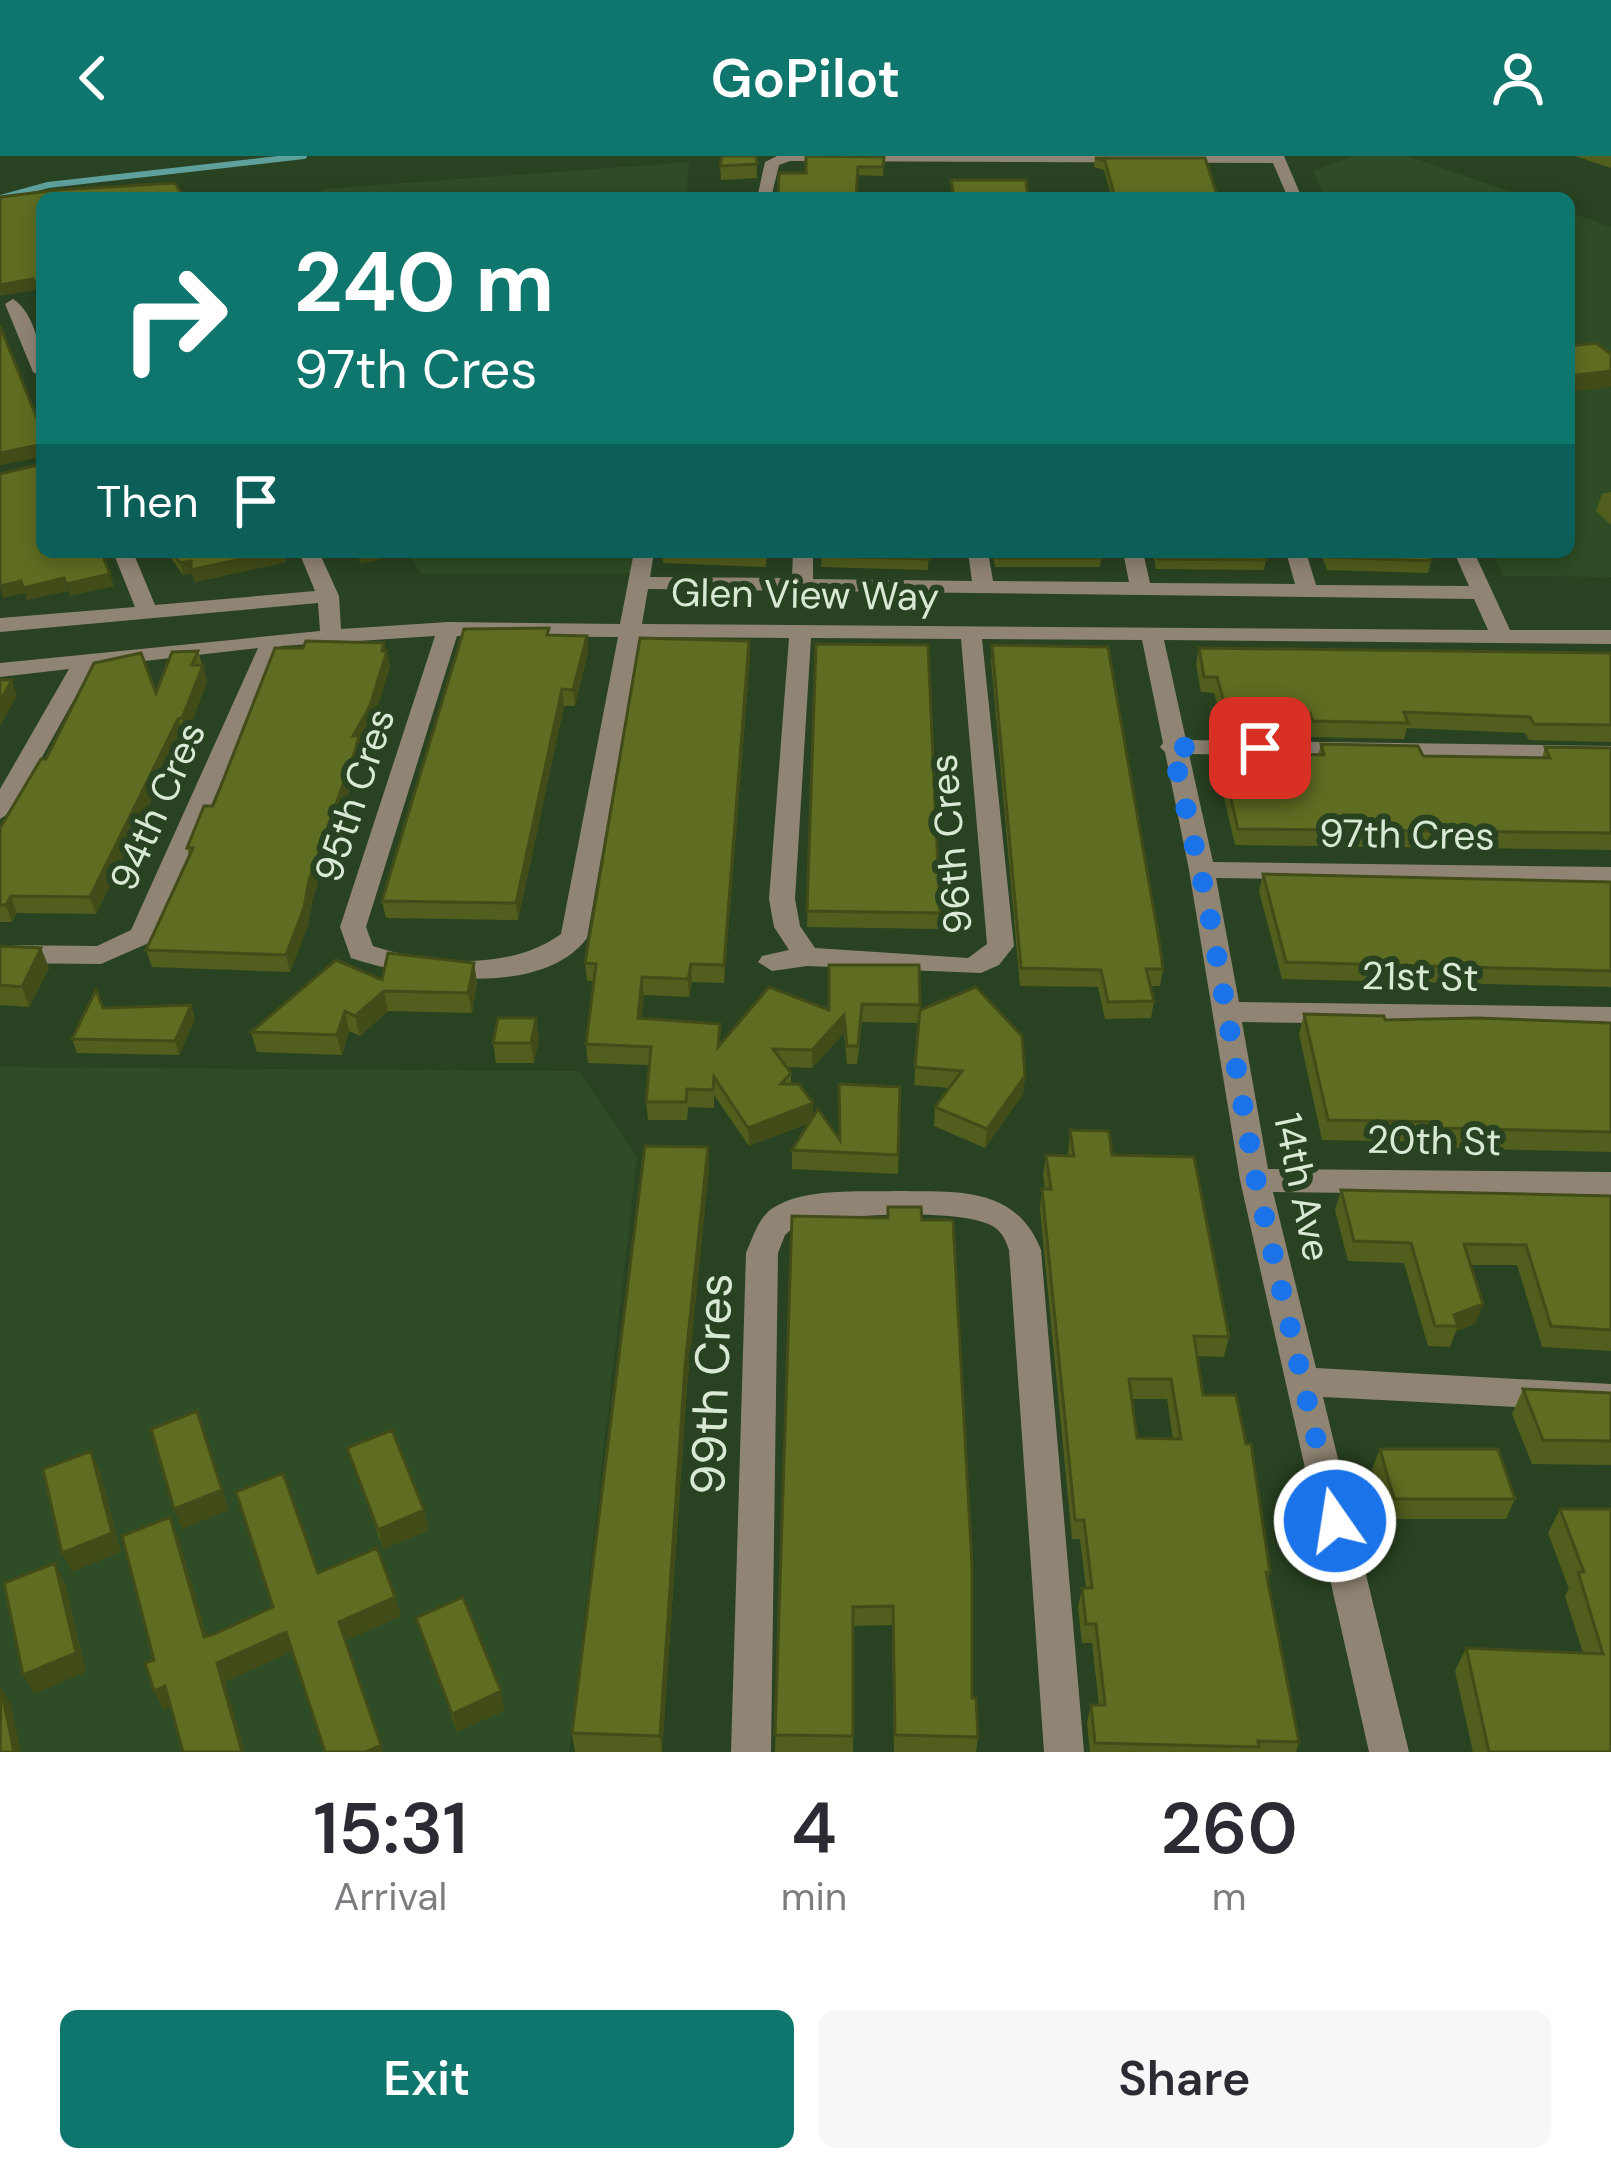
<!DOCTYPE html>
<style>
:root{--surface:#fff;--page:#f7f7f7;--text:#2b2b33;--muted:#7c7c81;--accent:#0f766e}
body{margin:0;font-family:"DM Sans",sans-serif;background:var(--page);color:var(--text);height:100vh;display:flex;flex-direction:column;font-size:45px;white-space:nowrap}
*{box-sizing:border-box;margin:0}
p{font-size:39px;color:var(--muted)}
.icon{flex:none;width:66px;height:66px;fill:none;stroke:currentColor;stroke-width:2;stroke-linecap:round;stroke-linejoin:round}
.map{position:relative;height:1596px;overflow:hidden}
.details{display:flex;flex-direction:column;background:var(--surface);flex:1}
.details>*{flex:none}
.banner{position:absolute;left:36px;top:36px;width:1539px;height:366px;border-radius:18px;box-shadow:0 6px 18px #0003;background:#0f766e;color:#fff;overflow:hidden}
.pin{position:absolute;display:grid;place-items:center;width:102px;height:102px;color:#fff;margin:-51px;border-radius:24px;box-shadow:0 6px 18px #0006}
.me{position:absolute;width:132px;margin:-66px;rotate:347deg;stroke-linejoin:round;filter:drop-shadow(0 0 9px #0008)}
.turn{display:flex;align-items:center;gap:42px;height:252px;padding:0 60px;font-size:54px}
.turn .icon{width:156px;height:156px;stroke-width:2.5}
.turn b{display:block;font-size:84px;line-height:102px}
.then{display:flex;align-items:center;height:114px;padding:0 60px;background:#0003;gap:24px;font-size:45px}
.eta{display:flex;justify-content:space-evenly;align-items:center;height:204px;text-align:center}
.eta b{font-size:72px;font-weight:600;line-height:84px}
.cta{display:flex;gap:24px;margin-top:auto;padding:24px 60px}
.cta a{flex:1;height:138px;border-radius:18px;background:var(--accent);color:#fff;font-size:48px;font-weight:600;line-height:138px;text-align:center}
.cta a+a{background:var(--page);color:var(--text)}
header{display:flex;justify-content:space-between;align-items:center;height:156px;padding:0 60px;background:var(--accent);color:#fff;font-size:54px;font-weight:600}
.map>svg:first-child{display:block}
</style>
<header><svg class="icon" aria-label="back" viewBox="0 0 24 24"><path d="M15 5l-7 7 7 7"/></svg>GoPilot<svg class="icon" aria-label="person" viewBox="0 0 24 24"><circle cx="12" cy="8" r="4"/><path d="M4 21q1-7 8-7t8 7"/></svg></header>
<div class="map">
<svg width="1611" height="1596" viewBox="0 0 1611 1596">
<rect width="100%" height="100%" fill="#294221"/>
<path fill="#2e4c25" d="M1353 0H1408L1528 42H1326L1313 15Z
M689 6 686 42H311L324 33Z
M1569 56 1611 71V421L1503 420 1492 396H1569Z
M406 396H637L633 417 421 418Z
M0 911 579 915 637 1001 569 1596H0Z"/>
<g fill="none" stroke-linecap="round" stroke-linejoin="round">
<path stroke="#5ea09c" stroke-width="6" d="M0 42 48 29 304 0"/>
<path fill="#908574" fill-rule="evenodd" d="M777 0H1284L1302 42H1288L1273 7 790 5 779 9 771 42H757L765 6Z
M13 143C35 157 42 196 42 221L33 216 5 148Z
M113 396H133L155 449 315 435 299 396H319L339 440 341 473 448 466 620 468 634 396H654L650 421 792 422 793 396H813V423L972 425 968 396H988L993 425 1129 426 1123 396H1143L1150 427 1295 428 1286 396H1306L1316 429 1469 430 1454 396H1474L1510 474H1611V488L1164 484 1186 584 1611 590V604L1189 598 1213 706 1611 711V727L1216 722 1239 846 1611 851V871L1242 866 1268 1013 1611 1016V1040L1273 1036 1316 1212 1611 1228V1256L1323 1241 1409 1596H1369L1240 1024 1189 714 1165 596 1160 591 1163 587 1142 484 982 483 1014 790 999 809 981 817 807 810 772 815 758 806 762 800 789 794 774 771 769 743 789 482 640 481 587 782C542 843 414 823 351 802L340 771 435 480 281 490 151 786 101 808 0 807V789L97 790 131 774 258 492 92 511 12 655 0 663V633L69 513 0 521V507L320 475 318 447 0 476V462L135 451ZM648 433 1474 443 1488 474 642 468ZM457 480 618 481 561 778C511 815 431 809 373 790L366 771ZM811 482 961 483 987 788 968 802 815 792 800 770 795 743Z
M896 1035C955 1036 1016 1029 1041 1094L1084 1596H1044L1009 1094C1006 1085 1002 1076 994 1071 964 1051 833 1059 797 1068L785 1079 778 1097 771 1596H731L746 1097C752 1083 758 1064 770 1054 800 1031 860 1036 896 1035Z"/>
</g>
<path fill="#525e1d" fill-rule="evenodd" d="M756 0 757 22 721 24 720 10Z
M1575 0H1611V12Z
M884 1 883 20 806 17Z
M1095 2 1218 42H1112L1104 14 1094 11Z
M1611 336V369L1596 355 1602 338Z
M167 396H284L286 406 195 426 192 417 183 419Z
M662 396H767L766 411 663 407Z
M822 396H929L928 414 821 411Z
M992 396H1100L1101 402 1100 411H995Z
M1153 396H1263L1266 404 1264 414 1156 413Z
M1320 396H1427L1431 405 1428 417 1327 414Z
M549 472V479L587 480 588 496 575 550H564L518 764 386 762 382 745Z
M749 485 750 502 724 827 692 826 689 841 644 839 641 863 721 888 829 854 919 809 920 854 1025 920 1023 938 985 992 934 970 935 951 949 932 914 929 919 867 862 866 857 908H847L844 877 812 912 787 911 791 917V928L813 947V960L839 982 900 931 898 1018 792 1013V994L809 967 749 990 714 939V952L688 951 687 964H648L646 946 649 909 588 907 586 888 593 825H587L585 807Z
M384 487 390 510 373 566 361 589 362 597 358 611 313 741 308 769 290 816 152 811 146 794 189 700 187 692 303 492Z
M816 488 940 757 939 773 807 771Z
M992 489 1163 813 1160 830H1150L1154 845 1151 862 1105 863 1098 831 1020 830 991 505Z
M1199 492 1611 497V586L1529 584 1525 577 1407 572 1404 583 1310 581 1307 573 1250 572 1249 580H1226L1214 537 1201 536 1196 508Z
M198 495 207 525 187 579H183L96 758 17 757 12 766H0V672L46 603 156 537Z
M1235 587 1261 597 1318 599 1321 588 1423 600 1542 602 1545 591 1611 592V694L1235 689 1217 612 1220 596H1233Z
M1263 718 1611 726V831L1282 823 1259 735Z
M0 790 41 792 49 812 29 851 0 849Z
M474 807 477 827 472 857 388 855 360 880 349 875 342 899 257 896 251 876 382 824Z
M191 849 195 863 179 899 77 897 72 883 103 852Z
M1304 858 1385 864 1611 867V996L1435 992 1433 986 1322 984 1299 878Z
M539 882 534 907H496L493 887Z
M1070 974 1112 999 1229 1181 1224 1201 1197 1200 1203 1239 1270 1416 1267 1425 1299 1586 1296 1596H1090L1087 1567 1091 1549H1099L1092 1487H1082L1078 1451 1082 1432H1086L1080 1383H1072L1040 1053 1042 1033H1045L1043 1019 1046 999 1068 1000ZM1132 1243H1167L1173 1283 1137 1282Z
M708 991 709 1012 687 1230 662 1596H575L572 1577Z
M1341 1034 1611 1040V1195L1542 1191 1517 1109H1470L1483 1148 1475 1168 1456 1175 1450 1191 1428 1190 1404 1107 1348 1105 1335 1054Z
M792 1060 972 1542 978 1581 976 1596H894L892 1469 853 1470V1596H775Z
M1523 1233 1611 1237V1309L1532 1308 1512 1258Z
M347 1292 429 1374 383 1393Z
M1380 1293 1515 1343 1506 1363H1386L1372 1313Z
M1560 1353H1611V1596H1473L1455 1515 1466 1492 1583 1497 1565 1440 1569 1433 1548 1377Z
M416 1462 505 1554 457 1576Z"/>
<path fill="#424c18" d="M33 123 36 134 0 140V129Z
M1611 215V231L1569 236V220Z
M38 289 41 301 0 309V297Z
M272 396H284L286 406 195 426 192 417 183 419 180 407Z
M357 396H402V398L360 408Z
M110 418 114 430 70 440 66 428Z
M64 422 68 435 27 444 23 432Z
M21 425 25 437 3 442 0 430Z
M587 480 588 496 575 550 573 534Z
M749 485 750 502 724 827V809Z
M384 487 390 510 373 566 361 589 362 597 358 611 313 741 308 769 290 816 286 799 353 580Z
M203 509 207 525 187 579 182 562Z
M12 524 17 540 0 570V545Z
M562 533 564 550 518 764 516 747Z
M178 563 183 579 96 758 90 741Z
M11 740 17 757 12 766 6 749Z
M41 792 49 812 29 851 22 831Z
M474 807 477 827 472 857 468 837Z
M691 808 692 826 689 841 688 823Z
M642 821 644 839 640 880 638 862Z
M384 835 388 855 360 880 355 860Z
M191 849 195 863 179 899 175 885Z
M345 855 349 875 342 899 337 879Z
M844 859V877L812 912V894Z
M536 862 539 882 534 907 531 887Z
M1025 920 1023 938 985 992 987 973Z
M813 947V965L749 990 748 972Z
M708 991 709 1012 687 1230 662 1596 660 1580 685 1210Z
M1483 1148 1475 1168 1456 1175 1458 1170 1454 1159Z
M197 1255 229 1354 182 1373 174 1353Z
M91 1295 100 1315 121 1396 72 1416 62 1397Z
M424 1354 429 1374 383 1393 378 1374Z
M170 1361 178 1380 213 1500 204 1481Z
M55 1407 65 1426 86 1516 34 1538 23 1519Z
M395 1441 401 1460 345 1485 339 1466Z
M286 1476 293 1495 225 1526 245 1596H242L217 1507Z
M165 1530 174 1549 163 1554 154 1535Z
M1 1532 11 1549 21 1596H14Z
M501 1535 505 1554 457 1576 452 1558Z
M381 1589 383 1596H365Z"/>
<path fill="#5f6d22" stroke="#424c18" stroke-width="3" fill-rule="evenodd" d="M722 0H756L757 8 720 10Z
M806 0 884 1 883 11H858L856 42H778L779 17H806Z
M1095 2H1205L1218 42H1115L1105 5Z
M951 24H1026L1028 42H954Z
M175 27 184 42H42V140L33 123 0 129V41L57 34Z
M0 170 38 265 42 260V292L38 289 0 297Z
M1596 187 1611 198V215L1569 220V190Z
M42 308V396H101L110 418 66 428 64 422 23 432 21 425 0 430V318Z
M172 396H272L191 414V405L180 407Z
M822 396H929V403L821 400Z
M995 396H1100L1101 402H996Z
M1156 396H1263L1266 404 1158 403Z
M1328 396H1427L1431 405 1330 401Z
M549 472 547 479 587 480 573 534 562 533 516 747 382 745 464 473Z
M640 482 749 485 724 809 691 808 688 823 642 821 638 862 720 868 718 891 769 831 829 854V809H919L920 849 862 848 858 890H847L844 859 812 894 773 893 791 917 781 928H799L813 947 748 972 714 921 713 934 687 933 686 946H646L651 891 586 888 596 808 585 807Z
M306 485 384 487 382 495H387L370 550 353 580H359L355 595 309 724 304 752 286 799 146 794 193 692H187L204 650H213L275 492H303Z
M816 488 928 489 940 757 807 755Z
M992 489 1108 491 1159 784 1163 813H1146L1154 845 1108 846 1101 814 1021 812Z
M1199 492 1611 497V569L1534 568 1530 561 1404 556 1408 567 1313 565 1310 557 1249 556 1252 564H1229L1217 521H1204Z
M198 495 192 509H203L182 562 178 563 90 741 11 740 6 749H0V672L41 603H46L94 507 141 497 156 537 172 496Z
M0 524H12L0 545Z
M1235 587H1258L1261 597 1324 599 1321 588 1418 590 1423 600 1550 602 1545 591 1611 592V677L1238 673 1220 596H1237Z
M1263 718 1611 726V815L1286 806Z
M0 790 41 792 22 831 0 829Z
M388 797 474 807 468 837 384 835 355 860 345 855 337 879 251 876 336 804 382 824Z
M976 831 1022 880 1025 920 987 973 935 951 962 915 915 911 920 854Z
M96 834 103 852 191 849 175 885 72 883Z
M1304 858 1384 860 1385 864 1477 862 1611 867V976L1441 972 1439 966 1328 964Z
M498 862H536L531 887H493Z
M839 928 900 931 898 999 792 994 818 953 840 984Z
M1070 974 1109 975 1112 999 1194 1001 1229 1181 1194 1180 1203 1239H1236L1246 1288H1251L1270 1416H1266L1299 1586 1258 1585 1259 1591 1095 1587 1091 1549H1105L1096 1468H1086L1082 1432H1092L1084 1364H1075L1042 1033H1051L1046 999 1074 1000ZM1129 1223H1171L1181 1283 1137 1282Z
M645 990 708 991 685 1210 660 1580 572 1577Z
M1341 1034 1611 1040V1174L1551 1170 1526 1089 1464 1088 1483 1148 1454 1159 1458 1170H1435L1411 1087 1354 1085Z
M888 1051H921L922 1064H953L972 1409V1542H976L978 1581 895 1579 893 1450 853 1451V1580L775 1579 792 1060 888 1062Z
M1523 1233 1611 1237V1285L1543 1284Z
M197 1255 222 1334 174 1353 151 1273Z
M392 1274 424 1354 378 1374 347 1292Z
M1380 1293H1498L1515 1343H1394Z
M91 1295 112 1377 62 1397 43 1313Z
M283 1317 318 1417 377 1392 395 1441 339 1466 381 1589 365 1596H325L286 1476 217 1507 242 1596H183L165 1530 154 1535 145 1507 154 1504 122 1380 170 1361 204 1481 214 1478 273 1451 236 1336Z
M1560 1353H1611V1596H1489L1466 1492 1603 1498 1578 1416H1584Z
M55 1407 76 1497 23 1519 4 1427Z
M463 1441 501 1535 452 1558 416 1462Z
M1 1532 14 1596H0Z"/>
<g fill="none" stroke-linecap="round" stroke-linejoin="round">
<path stroke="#1a73e8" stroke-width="21" stroke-dasharray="0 37.8" d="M1260 592 1172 591 1208 750 1256 1024 1335 1365"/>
</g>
<g text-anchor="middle" stroke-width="12" stroke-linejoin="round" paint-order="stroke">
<g font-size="39" fill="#d9e9d4" stroke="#294221">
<text transform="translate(805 438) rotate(1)" y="14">Glen View Way</text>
<text transform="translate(354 639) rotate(-72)" y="14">95th Cres</text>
<text transform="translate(157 650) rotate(-66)" y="14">94th Cres</text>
<text transform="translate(1407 678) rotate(1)" y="14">97th Cres</text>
<text transform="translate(950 688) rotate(-95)" y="14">96th Cres</text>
<text transform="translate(1420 820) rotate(1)" y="14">21st St</text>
<text transform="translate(1434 984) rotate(1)" y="14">20th St</text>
<text transform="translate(1303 1031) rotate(78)" y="14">14th Ave</text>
</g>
<g font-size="48" fill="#d9e9d4" stroke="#294221">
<text transform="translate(711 1228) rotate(-88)" y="17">99th Cres</text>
</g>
</g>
</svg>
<div class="pin" style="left:1260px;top:592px;background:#d93025"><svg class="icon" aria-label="arrive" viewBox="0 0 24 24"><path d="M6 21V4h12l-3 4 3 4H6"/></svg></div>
<svg class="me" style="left:1335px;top:1365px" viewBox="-20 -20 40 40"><circle r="17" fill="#1a73e8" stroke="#fff" stroke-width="3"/><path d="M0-11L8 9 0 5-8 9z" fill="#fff"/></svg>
<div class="banner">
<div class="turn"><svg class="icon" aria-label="right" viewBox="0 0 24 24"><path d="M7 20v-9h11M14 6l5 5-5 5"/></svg><div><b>240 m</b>97th Cres</div></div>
<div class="then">Then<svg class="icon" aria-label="arrive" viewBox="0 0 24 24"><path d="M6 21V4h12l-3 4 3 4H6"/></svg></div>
</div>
</div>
<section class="details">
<div class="eta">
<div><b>15:31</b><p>Arrival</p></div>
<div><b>4</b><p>min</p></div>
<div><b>260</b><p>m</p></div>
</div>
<div class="cta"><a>Exit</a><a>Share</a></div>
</section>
